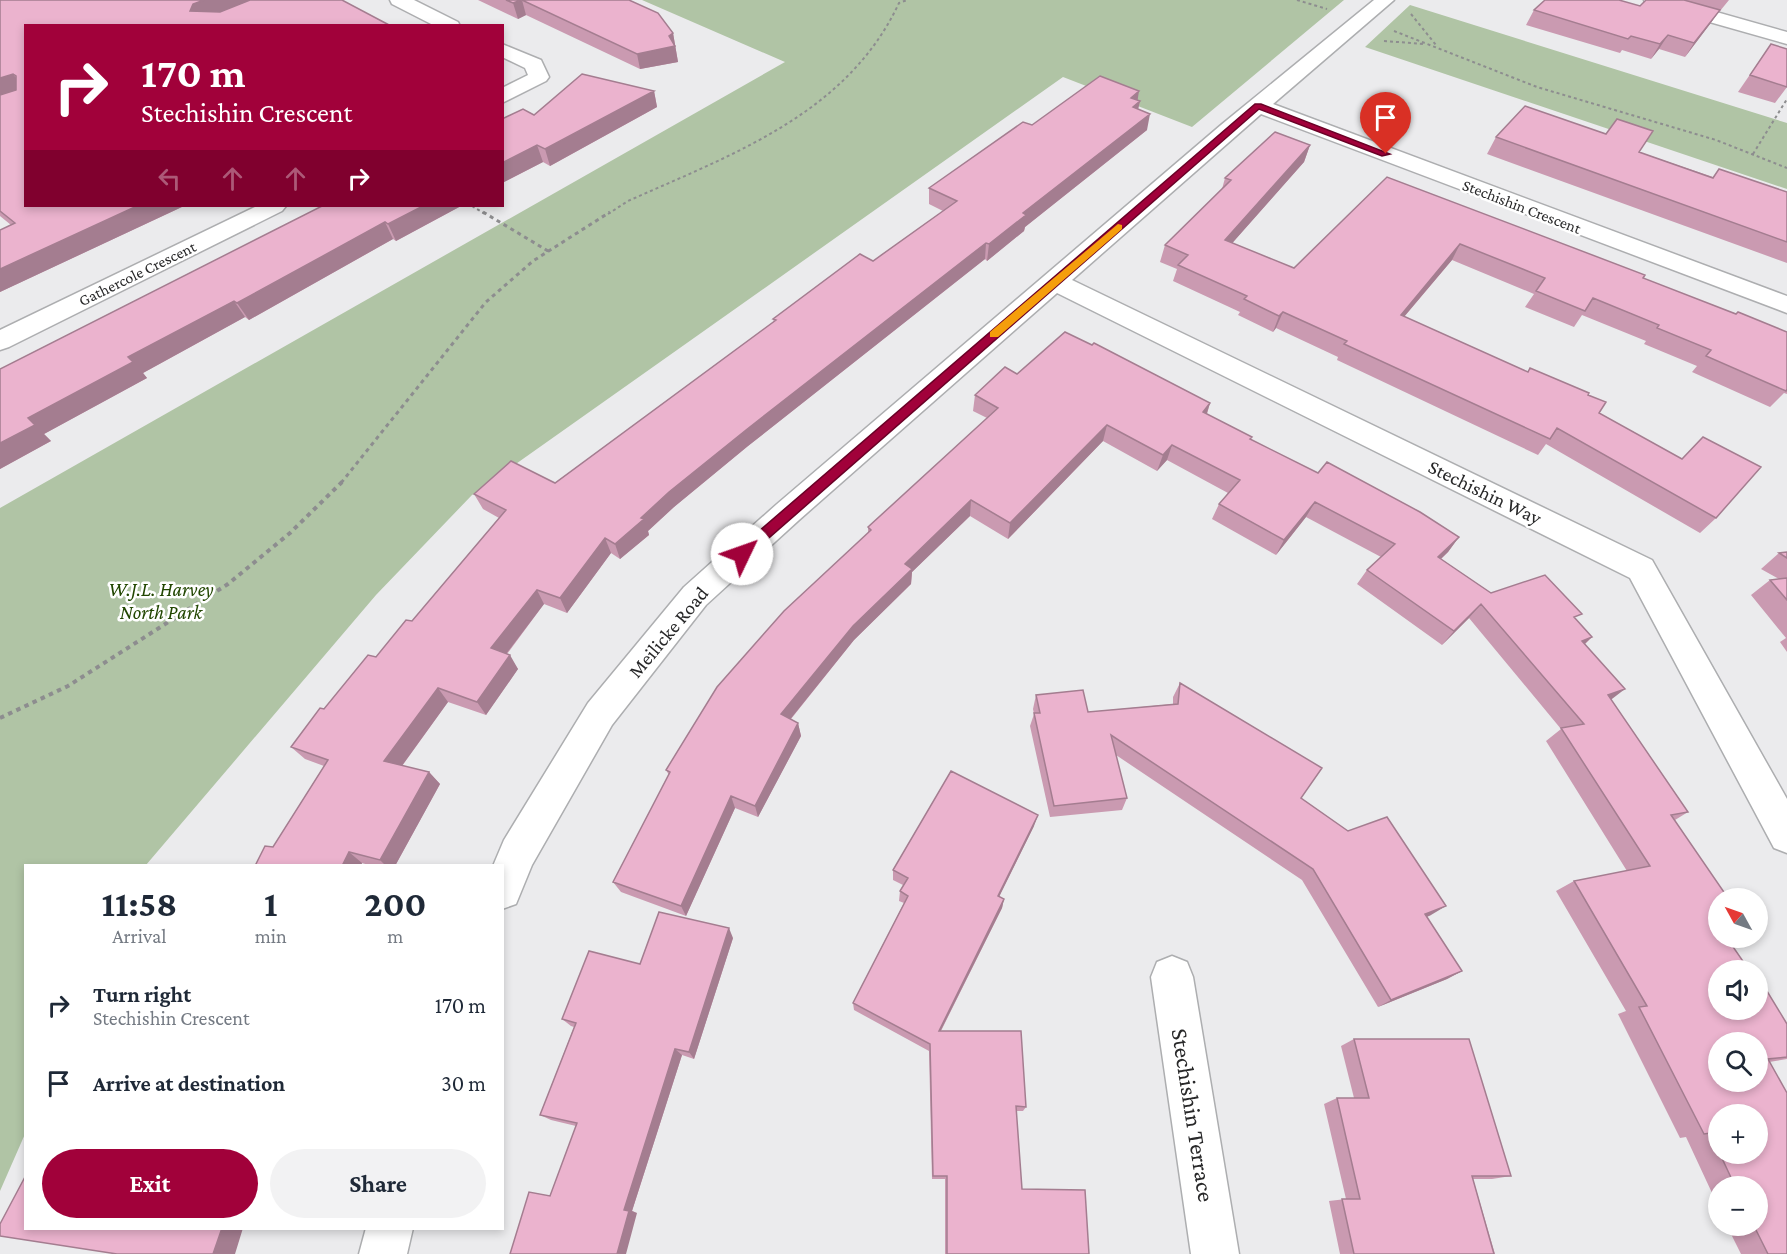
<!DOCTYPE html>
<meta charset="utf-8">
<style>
:root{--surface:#fff;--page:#f2f2f3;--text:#1f2937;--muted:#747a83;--accent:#a1013a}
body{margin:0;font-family:"Crimson Pro",serif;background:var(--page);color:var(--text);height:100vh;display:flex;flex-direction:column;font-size:22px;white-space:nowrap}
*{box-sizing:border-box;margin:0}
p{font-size:20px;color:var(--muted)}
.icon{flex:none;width:33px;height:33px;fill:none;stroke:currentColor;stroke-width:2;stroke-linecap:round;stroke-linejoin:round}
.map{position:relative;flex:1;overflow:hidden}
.details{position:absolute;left:24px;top:864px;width:480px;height:366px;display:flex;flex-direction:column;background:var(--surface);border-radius:0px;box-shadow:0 3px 9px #0003}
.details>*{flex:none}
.banner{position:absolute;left:24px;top:24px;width:480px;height:183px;border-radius:0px;box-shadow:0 3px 9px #0003;background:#a1013a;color:#fff;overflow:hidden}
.needle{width:39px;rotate:310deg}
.controls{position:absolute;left:1708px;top:888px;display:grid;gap:12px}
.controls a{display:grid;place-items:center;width:60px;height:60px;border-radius:50%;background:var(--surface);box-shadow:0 3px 9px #0003;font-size:30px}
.pin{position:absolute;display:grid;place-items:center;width:51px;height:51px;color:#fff;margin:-62px -26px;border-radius:50% 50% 50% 0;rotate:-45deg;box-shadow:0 0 6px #0007}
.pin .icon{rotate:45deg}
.me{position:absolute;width:66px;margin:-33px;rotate:48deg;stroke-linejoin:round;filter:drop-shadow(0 0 4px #0008)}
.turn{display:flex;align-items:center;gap:21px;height:126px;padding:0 18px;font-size:27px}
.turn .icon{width:78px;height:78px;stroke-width:2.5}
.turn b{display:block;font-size:42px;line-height:51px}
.lanes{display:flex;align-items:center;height:57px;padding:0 18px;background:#0003;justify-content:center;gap:30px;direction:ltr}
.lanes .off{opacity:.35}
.eta{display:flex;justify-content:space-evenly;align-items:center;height:102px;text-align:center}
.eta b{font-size:36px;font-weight:700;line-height:42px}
.cta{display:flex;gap:12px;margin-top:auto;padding:12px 18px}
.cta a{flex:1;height:69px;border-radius:36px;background:var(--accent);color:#fff;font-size:24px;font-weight:700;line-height:69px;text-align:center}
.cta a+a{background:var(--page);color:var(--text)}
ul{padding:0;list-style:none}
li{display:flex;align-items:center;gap:18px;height:78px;padding:0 18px}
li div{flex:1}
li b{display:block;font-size:22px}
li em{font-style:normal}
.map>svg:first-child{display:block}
</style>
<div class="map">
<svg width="1787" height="1254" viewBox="0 0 1787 1254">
<rect width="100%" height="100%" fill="#ebebed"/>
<path fill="#b0c4a5" d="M642 0H1344L1192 127 1063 77 472 495 376 595 146 865 26 866 25 1134 0 1191V508L785 62Z
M1410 5 1787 123V189L1365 47Z"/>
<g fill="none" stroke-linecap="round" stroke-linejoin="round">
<defs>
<path id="minor" d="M390 0H414L458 22 460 26H435L392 4Z
M1374 0H1394L1273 104 1787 296V313L1261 114 1072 280 1652 560 1787 799V853L1774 848 1630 578 1057 293 799 520 706 605 612 725 532 865 516 904 502 909V866H493L504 840 588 703 684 587 777 504 1221 125Z
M1644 0H1674L1787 32V44L1646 4Z
M502 44 541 60 549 77 546 81 502 103V88L528 75 525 68 502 57Z
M257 206H286L282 211 9 347 0 350V330Z
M1172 956 1187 962 1193 977 1239 1254H1191L1151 977 1157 962Z
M366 1228H413L407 1254H359Z"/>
</defs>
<use href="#minor" stroke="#adaeb0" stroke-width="3"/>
<path stroke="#8d8d8f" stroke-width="2" stroke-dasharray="3 3" stroke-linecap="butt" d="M1297 0 1327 9
M1411 14 1436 45
M1394 31 1537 87 1716 140 1787 168
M1384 41 1424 44
M1753 154 1787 99
M472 206 485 214
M608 214 628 201C733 154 847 114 899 3L907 0"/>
<path stroke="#8d8d8f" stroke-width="3" stroke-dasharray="4 4" stroke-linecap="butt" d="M483 212 548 251
M341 483 486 302 533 261 610 212"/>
<path stroke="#8d8d8f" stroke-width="4" stroke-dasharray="4.5 4.5" stroke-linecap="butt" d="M0 718 68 686 228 584 290 533 342 482"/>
<use href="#minor" fill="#fff" fill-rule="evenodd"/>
</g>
<path fill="#ca9ab1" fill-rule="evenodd" d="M0 0H342L26 206H184L0 292V230L11 225 0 216Z
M478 0H629L673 33 678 62 640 69 526 15 518 19Z
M1646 0H1729L1720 11 1719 10 1710 24 1685 57 1659 49 1651 59 1622 50 1620 53 1526 25 1534 10 1640 6Z
M1771 44 1787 49V87L1775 103 1738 92Z
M654 91 657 107 550 166 543 162 502 183 534 115Z
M1137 101H1140L1138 109 1147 130 1025 227 1024 231 987 261 985 259 748 446 674 507 648 531 649 535 620 559 611 553 567 613 544 604 507 654 518 669 486 715 448 702 402 766 429 772 440 784 395 866H372L362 863 361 866H255L273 847 324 766 305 759 291 747 324 709 412 621 499 518 483 509 474 494 555 483 774 322 773 319 873 261 943 211 929 204V188L1032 125Z
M1496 137 1639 152 1713 177 1719 169 1787 192V263L1487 154Z
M1310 145 1304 162 1232 243 1294 268 1387 177 1643 278 1736 314 1787 332V394L1784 393 1770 407 1692 372 1697 366 1644 344 1646 341 1582 315 1574 327 1525 307 1534 294 1452 260 1404 317 1528 372 1588 395 1599 413 1716 518 1700 533 1546 444 1538 455 1337 360 1338 357 1276 328 1273 332 1238 315 1240 312 1173 281 1177 269 1160 262 1165 245 1222 189 1225 178Z
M322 206H461L396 241 393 239 249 320 245 317 143 373 147 378 44 434 51 441 0 469V369Z
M1017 374 1210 403 1207 414 1251 440 1318 473 1459 537 1448 552 1441 559 1491 593 1576 620 1592 637 1585 644 1611 700 1688 812 1675 820 1719 898V970L1787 1024V1059L1769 1062 1787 1254H1741L1727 1226H1758V1186H1719V1208L1686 1137 1680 1138 1618 1014 1626 1011 1556 891 1574 881 1627 871 1546 741 1561 729 1469 618 1442 645 1357 584 1367 570 1381 557 1306 517 1276 555 1212 519 1219 504 1228 493 1167 460 1157 471 1103 441 1008 539 970 516 912 572 911 584 854 640 791 719 798 723 801 736 758 817 735 808 686 916 621 892 613 882 669 775 666 770 868 533V527L987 418 973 411 975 395ZM1719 1114 1758 1154H1719Z
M1787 552V652L1780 642 1786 638 1751 595 1770 580 1779 579 1761 569 1779 553Z
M1180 683 1301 798 1431 915 1427 917 1462 971 1447 979 1378 1007 1302 880 1116 755 1127 798 1122 810 1050 817 1030 726 1034 714 1033 709 1036 695 1088 712 1173 704V697Z
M1034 826 999 897 1004 899 1002 908 941 1031 1026 1107 1023 1111H1016L1022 1189 1089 1254H945V1179H932L929 1051 854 1010 853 1003 904 903 899 901 900 891 903 885 893 880V870Z
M733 938 694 1059 682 1055 632 1211 637 1213 550 1196 576 1126 551 1120 540 1115 574 1027 571 1026 562 1019 640 964Z
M1354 1039 1511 1176 1492 1179H1473L1495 1254H1340L1329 1201 1346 1199 1324 1104 1337 1098H1354L1341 1046Z"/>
<path fill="#a47d90" d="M204 0H252L202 20 190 11 193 4Z
M522 0 526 15 518 19 513 3Z
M1720 10 1710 24 1685 57 1694 43Z
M673 33 678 62 640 69 637 54Z
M1668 35 1659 49 1651 59 1660 44Z
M13 74 25 90 0 99V78Z
M654 91 657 107 550 166 545 149Z
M1139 91 1137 104 1140 101 1136 118 1131 98Z
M1150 114 1147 130 1025 227 1024 231 987 261 989 244 1023 213Z
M537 145 543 162 502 183V163Z
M1310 145 1304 162 1220 257 1225 240Z
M137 206H184L0 292V269Z
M423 206H461L396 241 388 224Z
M385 222 393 239 249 320 237 303Z
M986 243 985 259 748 446 674 507 648 531 649 535 620 559 615 544 641 518 669 492 746 430Z
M1460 244 1452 260 1392 331 1401 315Z
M234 301 245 317 143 373 147 378 44 434 28 418 128 357Z
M1283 312 1276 328 1273 332 1279 316Z
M1210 403 1205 419 1203 412Z
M35 425 51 441 0 469V443Z
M1107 425 1103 441 1008 539 1010 523Z
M1172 445 1167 460 1157 471 1163 455Z
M971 500 970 516 912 572 911 584 854 640 784 727 781 714 853 626 905 564Z
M1315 502 1306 517 1276 555 1284 540Z
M1459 537 1448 552 1427 572 1438 557Z
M605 538 611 553 567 613 560 598Z
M537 590 544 604 500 662 491 648Z
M1481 604 1469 618 1442 645 1454 631Z
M1592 637 1577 651 1582 641Z
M510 655 518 669 486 715 477 702Z
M438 688 448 702 396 774 384 761Z
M1625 689 1608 702V695Z
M798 723 801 736 758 817 755 806Z
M429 772 440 784 395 866H386L380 860Z
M731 796 735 808 686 916 681 906Z
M1038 815 1034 826 995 905 998 896Z
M349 852 362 863 361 866H342Z
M1004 899 1002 908 937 1038 939 1031Z
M1446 906 1431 915 1411 923 1425 914Z
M729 928 733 938 694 1059 689 1052Z
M1462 971 1447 979 1378 1007 1391 1000Z
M675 1049 682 1055 632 1211 637 1213 626 1254H617L624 1210Z
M222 1228H243L235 1254H213Z"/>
<path fill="#ebb3ce" stroke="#a47d90" stroke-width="1.5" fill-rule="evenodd" d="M0 0H204L193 4 190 11 220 12 250 0H342L391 26H26V206H137L0 269V230L15 223 0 211V95L16 90V76L13 74 0 78Z
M506 0H521L513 3Z
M522 0H629L658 13 673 33 669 36 675 46 637 54Z
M1545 0H1619L1640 6 1646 0H1684L1720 10 1694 43 1668 35 1660 44 1631 36 1628 39 1534 10Z
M1771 44 1787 49V87L1750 75Z
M582 74 654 91 545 149 537 145 502 163V119L523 109 534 115Z
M1100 76 1139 91 1131 98 1140 101 1133 107 1150 114 1023 213 1026 215 989 244 986 243 746 430 669 492 641 518 644 519 615 544 605 538 560 598 537 590 491 648 510 655 477 702 438 688 384 761 429 772 380 860 349 852 342 866H255L265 846 273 847 328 760 291 747 320 708 324 709 368 655 376 657 406 620 412 621 506 510 474 494 511 461 555 483 776 320 773 319 860 254 873 261 957 201 929 188 1023 122 1032 125Z
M1525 106 1606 134 1617 119 1653 131 1639 152 1713 178 1719 169 1787 192V242L1496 137Z
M1275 132 1310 145 1225 240 1294 268 1387 177 1645 275 1643 278 1736 314 1738 312 1787 332V389L1786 391 1706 356 1711 350 1657 328 1659 325 1593 298 1585 311 1536 291 1545 278 1460 244 1401 315 1528 372 1530 368 1589 393 1588 395 1606 402 1599 413 1682 459 1703 437 1761 467 1716 518 1557 428 1550 439 1344 344 1347 341 1283 312 1279 316 1244 299 1247 296 1178 265 1188 255 1165 245 1231 180 1225 178Z
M322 206H423L388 224 385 222 237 303 234 301 128 357 133 362 28 418 35 425 0 443V369Z
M1065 332 1092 345 1094 343 1210 403 1203 412 1252 437 1250 439 1318 473 1327 462 1420 512 1459 537 1438 557 1491 593 1545 575 1582 614 1574 617 1592 637 1582 641 1625 689 1608 695 1688 812 1671 815 1728 898H1719V920L1716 921 1719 926V938H1727L1749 970H1719V1010H1758V985L1763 992 1767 991 1787 1024V1057L1768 1059 1787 1093V1254H1768L1754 1226H1758V1186H1735L1720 1154H1758V1114H1719V1152L1710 1133 1704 1134 1639 1007 1647 1006 1574 881 1650 866 1561 728 1584 724 1481 604 1454 631 1367 570 1395 544 1315 502 1284 540 1219 504 1240 480 1172 445 1163 455 1107 425 1010 523 971 500 905 564 912 569 853 626 781 714 798 723 755 806 731 796 681 906 613 882 670 772 666 770 717 687 784 611 871 530 868 527 998 408 975 395 1005 367 1017 374ZM1719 1042H1758V1082H1719Z
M1787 552V558L1779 553Z
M1787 578V600L1770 580Z
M1180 683 1322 768 1301 798 1348 831 1387 817 1446 906 1425 914 1462 971 1391 1000 1313 869 1111 735 1127 798 1054 806 1034 713H1040L1036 695 1083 690 1088 712 1178 704Z
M951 771 1038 815 998 896 1004 899 939 1031H1021L1026 1107 1016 1106 1022 1189 1085 1190 1089 1254H947V1176H933L930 1044 853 1003 908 896 900 891 908 878 893 870Z
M659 912 729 928 689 1052 675 1049 624 1210 629 1211 617 1254H510L529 1192 550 1196 577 1123 540 1115 576 1023 562 1019 589 951 640 964Z
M1354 1039H1469L1511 1176H1472L1494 1254H1354L1342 1199H1360L1337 1098H1369Z
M26 1175V1228H222L213 1254H117L0 1236V1224Z"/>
<path fill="#a1013a" stroke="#690126" stroke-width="1.5" d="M1255 104H1261L1390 154 1382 156 1259 109 746 558H737L735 554 737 550Z"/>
<path fill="#f59e0b" d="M1118 224 1122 225V229L998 337H990V332Z"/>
<g text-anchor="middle" stroke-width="5" stroke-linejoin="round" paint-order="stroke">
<g font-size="16" fill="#282829" stroke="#fff">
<text transform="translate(1522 206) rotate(21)" y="6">Stechishin Crescent</text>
<text transform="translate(137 273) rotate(-26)" y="6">Gathercole Crescent</text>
</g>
<g font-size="20" fill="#282829" stroke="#fff">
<text transform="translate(1485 492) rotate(26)" y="7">Stechishin Way</text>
<text transform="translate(668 632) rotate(-50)" y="7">Meilicke Road</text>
</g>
<g font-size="20" font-style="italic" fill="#214600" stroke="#fff">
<text x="161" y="596">W.J.L. Harvey<tspan x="161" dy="23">North Park</tspan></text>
</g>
<g font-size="24" fill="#282829" stroke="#fff">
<text transform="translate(1193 1115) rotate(81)" y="8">Stechishin Terrace</text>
</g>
</g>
</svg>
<div class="controls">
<a><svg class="needle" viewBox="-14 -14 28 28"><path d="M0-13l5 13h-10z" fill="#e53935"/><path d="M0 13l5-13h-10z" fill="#747a83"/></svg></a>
<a><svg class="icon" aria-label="sound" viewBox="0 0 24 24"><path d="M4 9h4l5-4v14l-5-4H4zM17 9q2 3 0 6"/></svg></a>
<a><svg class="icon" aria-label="search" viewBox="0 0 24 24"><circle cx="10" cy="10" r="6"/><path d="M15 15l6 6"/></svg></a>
<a>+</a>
<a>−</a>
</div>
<div class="pin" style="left:1386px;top:154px;background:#d93025"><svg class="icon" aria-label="arrive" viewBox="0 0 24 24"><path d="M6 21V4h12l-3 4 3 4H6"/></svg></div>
<svg class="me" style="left:742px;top:554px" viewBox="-20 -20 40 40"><circle r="19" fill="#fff"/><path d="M0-13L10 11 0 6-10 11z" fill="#a1013a"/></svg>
<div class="banner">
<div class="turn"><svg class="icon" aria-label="right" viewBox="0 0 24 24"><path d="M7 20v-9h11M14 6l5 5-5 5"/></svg><div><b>170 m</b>Stechishin Crescent</div></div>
<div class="lanes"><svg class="icon off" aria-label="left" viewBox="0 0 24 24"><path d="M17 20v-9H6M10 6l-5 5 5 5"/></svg><svg class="icon off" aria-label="ahead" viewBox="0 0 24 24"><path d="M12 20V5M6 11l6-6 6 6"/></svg><svg class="icon off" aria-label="ahead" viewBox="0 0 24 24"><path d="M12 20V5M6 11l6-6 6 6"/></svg><svg class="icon" aria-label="right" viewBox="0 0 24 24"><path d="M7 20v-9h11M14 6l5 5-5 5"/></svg></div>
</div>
<section class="details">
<div class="eta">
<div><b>11:58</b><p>Arrival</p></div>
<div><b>1</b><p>min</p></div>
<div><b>200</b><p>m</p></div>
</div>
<ul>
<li><svg class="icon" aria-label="right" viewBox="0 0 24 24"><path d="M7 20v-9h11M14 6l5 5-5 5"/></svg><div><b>Turn right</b><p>Stechishin Crescent</p></div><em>170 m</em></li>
<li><svg class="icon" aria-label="arrive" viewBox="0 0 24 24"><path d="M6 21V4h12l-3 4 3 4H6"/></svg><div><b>Arrive at destination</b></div><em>30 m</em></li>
</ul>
<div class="cta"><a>Exit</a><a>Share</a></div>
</section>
</div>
